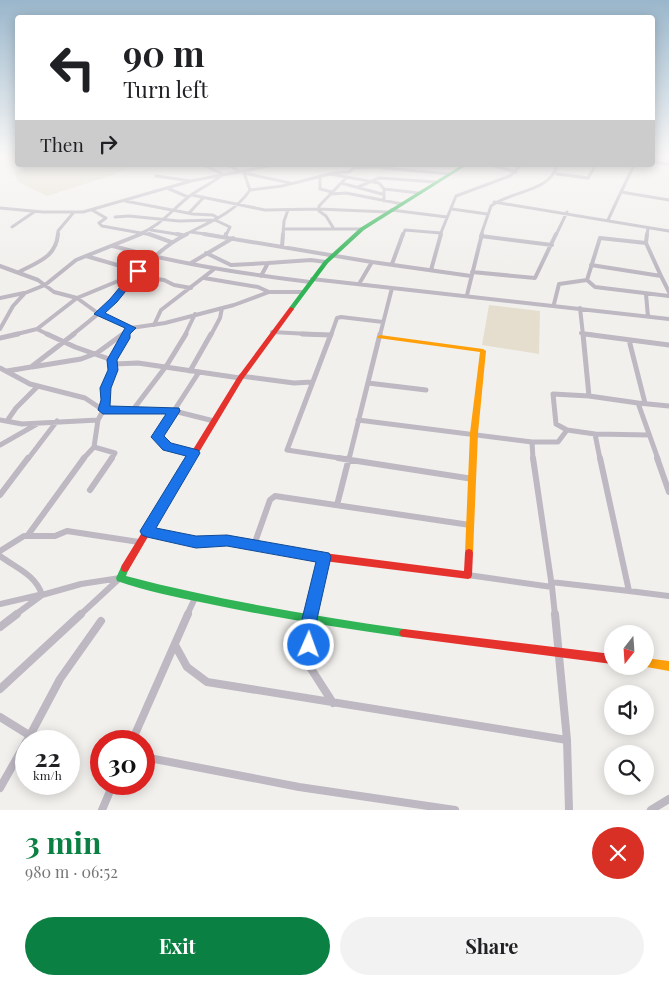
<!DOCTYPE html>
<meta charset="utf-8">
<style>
:root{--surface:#fff;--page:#f2f2f2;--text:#202124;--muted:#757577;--accent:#0b8043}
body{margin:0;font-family:"Playfair Display",serif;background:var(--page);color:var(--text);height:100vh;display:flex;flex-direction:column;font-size:19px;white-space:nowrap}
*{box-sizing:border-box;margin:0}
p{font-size:16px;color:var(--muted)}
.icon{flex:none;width:28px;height:28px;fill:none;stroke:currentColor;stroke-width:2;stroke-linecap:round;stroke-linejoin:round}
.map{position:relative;height:810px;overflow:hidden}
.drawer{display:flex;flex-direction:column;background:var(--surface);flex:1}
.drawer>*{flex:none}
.banner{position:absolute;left:15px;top:15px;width:640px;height:152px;border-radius:5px;box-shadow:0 2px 12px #0003;background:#fff;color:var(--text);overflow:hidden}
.needle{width:32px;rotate:197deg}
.buttons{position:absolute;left:604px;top:625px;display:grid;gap:10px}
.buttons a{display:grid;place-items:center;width:50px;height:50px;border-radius:50%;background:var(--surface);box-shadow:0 2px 12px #0003;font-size:25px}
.speed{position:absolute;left:15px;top:730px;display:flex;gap:10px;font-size:25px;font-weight:700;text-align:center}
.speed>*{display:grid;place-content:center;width:65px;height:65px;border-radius:50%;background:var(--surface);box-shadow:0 2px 12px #0003;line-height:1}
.speed small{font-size:12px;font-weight:400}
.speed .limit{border:8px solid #d22;background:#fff;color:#111}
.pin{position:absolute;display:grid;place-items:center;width:42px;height:42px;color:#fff;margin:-21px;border-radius:10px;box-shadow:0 2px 8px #0006}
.me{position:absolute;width:55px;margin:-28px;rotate:2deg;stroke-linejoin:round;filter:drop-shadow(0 0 4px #0008)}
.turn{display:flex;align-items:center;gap:18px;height:105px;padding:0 25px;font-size:22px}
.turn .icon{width:65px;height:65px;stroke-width:2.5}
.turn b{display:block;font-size:35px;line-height:42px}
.then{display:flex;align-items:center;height:48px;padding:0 25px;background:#0003;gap:10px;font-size:19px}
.round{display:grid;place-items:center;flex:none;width:52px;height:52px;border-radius:26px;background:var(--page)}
.summary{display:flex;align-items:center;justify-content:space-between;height:85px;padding:0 25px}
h1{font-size:30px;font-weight:700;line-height:38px;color:var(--accent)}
.cta{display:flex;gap:10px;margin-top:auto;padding:10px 25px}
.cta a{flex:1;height:58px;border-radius:30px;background:var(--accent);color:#fff;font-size:20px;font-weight:700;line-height:58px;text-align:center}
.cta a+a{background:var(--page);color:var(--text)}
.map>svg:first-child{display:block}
</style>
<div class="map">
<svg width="669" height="810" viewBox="0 0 669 810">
<rect width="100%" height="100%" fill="#f2f0ed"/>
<path fill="#e5dece" d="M31 165H133L113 175 47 196 18 182 14 173Z
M489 305 540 311 539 354 482 345Z"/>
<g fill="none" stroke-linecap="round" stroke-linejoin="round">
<path stroke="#bdb8c2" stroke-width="3" d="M652 162 669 164
M491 165 516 172
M634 165 621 192 669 200
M356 168 375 167 449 174
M244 173 290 183
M330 174 379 183 384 189V201
M557 174 588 178 596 165
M156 176 191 181
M320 176V189L332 192
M341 183 382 194
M358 187 379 178 436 182
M167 188 188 197
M384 189 419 193
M250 190 282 186 334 173 349 172 357 165
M330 194 346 193 402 204
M192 195 265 210 319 209 388 212
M125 201 193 214 213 215 218 218
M494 202 669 231
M0 208 43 212H83L191 181 275 165
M452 209 487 214
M92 210 106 218 99 223 102 226 152 235
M391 210 447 217
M189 213 204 197
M115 217 129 216 179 221 215 220 230 227 226 235
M608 220 621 192
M12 227 34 212
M283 229H362
M334 229 326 216 319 211V206L346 178
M151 230 182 235
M191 232 212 235
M58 235V231L74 212
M137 235C160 226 169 213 187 198 198 189 212 184 223 174L203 165
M184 235C208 223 235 213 250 190L244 173 227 165
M283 235 284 221 288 210
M403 235 405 230 441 233
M440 235 456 196 510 176 521 165
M481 235 491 206C510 191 551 192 557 165
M556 235 567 212
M647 235 648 228"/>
<path stroke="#bdb8c2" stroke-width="4" d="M149 234 171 242
M177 234 182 235
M204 234 372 262
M481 236 552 245
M225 237 226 234
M113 246C178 264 243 274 310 282
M282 247 283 234
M206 253 231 265 268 263
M86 256 138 271
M191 263 233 238
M392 264 403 234
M591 265 661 276 646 243
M0 266 38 280 54 292 77 298 99 314 131 328
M431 270 441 234
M19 272C38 262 56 257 58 234
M472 272 535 278 556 234
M134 276 164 280 174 285 191 288
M261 276 268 263 311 260 326 262
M661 276 669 292
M204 278 258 287 269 292
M312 279 669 319
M587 280 595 287 669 296
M359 284 372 262 471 276
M646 294 648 317
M467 295 482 234
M0 298 24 293
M554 304 559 284 587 280 600 238 646 243 647 234
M580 308 583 335
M154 325 161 310 213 270
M0 329 13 306 25 293 45 285 76 260 141 234
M37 329 49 335
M272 332 327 335
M581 333 594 335
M13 335 37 329 77 298 135 274
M72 335C86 324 99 314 111 302 135 277 155 250 187 234
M122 335 131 328 165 323 234 305 269 292H302
M185 335 195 314
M211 335 220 318 222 308
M331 335 337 318 341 317 383 322
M380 335 392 288"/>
<path stroke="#bdb8c2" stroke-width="5" d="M47 334 75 347 112 360 113 370 105 388 106 405 98 420 94 447 83 459
M302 334 331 335
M331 334 287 450 346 459
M583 334 589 396 638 403
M585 334 669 345
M0 338 18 334
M629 340 645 403
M112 360 125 338V334
M114 364 138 363 240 378
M32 367 81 359 97 353 123 334
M0 368 30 384 85 398 103 410 174 411 214 421
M7 371 31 367 74 334
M190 371 211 334
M241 376 294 383 312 382
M368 383 426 390
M132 411 167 365 186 334
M0 420 22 424 98 420
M358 420 532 442 533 459
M7 421 16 408 37 387
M567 430 556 424 553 394 589 396
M532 442H558L567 430 595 434
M0 445 37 424
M94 447 115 453 111 459
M193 453 167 447 157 437 199 372
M28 459 57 421
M349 459 380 334
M600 459 595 434 649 435
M658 459 638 403 669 406"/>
<path stroke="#bdb8c2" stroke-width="6" d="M338 458 473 479
M533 458 552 587
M600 458 629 591 669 596
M657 458 669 492
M90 490 112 458
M0 495 28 458
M337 505 349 458
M28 535 84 458
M254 545 270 500 275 496 470 525
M0 551 24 536H55L67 531 139 542
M0 556C16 568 36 575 42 595L81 584 120 578
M468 575 552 587 555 615
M551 582 629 591
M0 604 39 595
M15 615 42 595
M80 615 120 578
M187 615 195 598
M310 615 324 557"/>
<path stroke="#bdb8c2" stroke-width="8" d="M310 614 309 619 312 626 308 664 333 703
M555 614 567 740 569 810
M0 627 17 614
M175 645 187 667 207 682 567 740
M0 689 81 614
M0 717 29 735
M27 741 60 679 101 621
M132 741 188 614
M144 757 299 787 455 810
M0 788 26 742
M102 810 113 784
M651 810 669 799"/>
<path fill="#30b455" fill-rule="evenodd" d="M462 165H467L364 230 328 263 293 310H289V308L324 261 360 228Z
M125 564 128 565 129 568 126 576C217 600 310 615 404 629L407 630 409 633 407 636 404 637C338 628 271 617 205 603 176 597 145 591 117 581L116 578 122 565Z"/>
<path fill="#ff9f0a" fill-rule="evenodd" d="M380 335 483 349 486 351 478 433 473 553 472 556 469 557 466 556 465 553 470 433 480 352 378 338 377 337Z
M645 658 669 661V671L641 666H645Z"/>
<path fill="#e5322d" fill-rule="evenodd" d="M291 307 294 309 243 379 153 529 196 539 227 537 324 553 464 571 465 553 466 550 469 549 472 550 473 553 472 575 471 578 468 579 324 561 227 543 196 545 149 535 128 571 125 572 122 571 121 568 122 565 237 378 289 308Z
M404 629 612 654V664L404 637 401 636 399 633 401 630Z"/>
</g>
<linearGradient id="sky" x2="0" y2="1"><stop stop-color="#9ab6cb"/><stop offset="0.58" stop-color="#f9f8f7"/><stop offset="1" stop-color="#f9f8f7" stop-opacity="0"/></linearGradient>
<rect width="669" height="269" fill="url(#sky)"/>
<path fill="#1a73e8" stroke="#114b97" d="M135 269 142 271 117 302 105 313 136 328 130 334V338L117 360 118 370 111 388 110 406 179 408 180 411 164 436 171 443 198 450 200 453 156 528 196 536 227 535 329 553 331 557 317 619 319 626 315 650 309 652 304 650C299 640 304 629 302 619L316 562 227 546 196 548 147 537 142 535 140 531 186 456 163 450 151 437 166 414H103L98 410 101 400 100 388 108 370 107 360 125 328 94 314 110 299Z"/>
</svg>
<div class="buttons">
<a><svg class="needle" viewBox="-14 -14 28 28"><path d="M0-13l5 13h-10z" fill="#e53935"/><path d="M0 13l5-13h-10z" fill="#757577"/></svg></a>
<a><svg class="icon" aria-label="sound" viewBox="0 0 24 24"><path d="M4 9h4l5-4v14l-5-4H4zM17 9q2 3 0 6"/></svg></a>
<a><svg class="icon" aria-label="search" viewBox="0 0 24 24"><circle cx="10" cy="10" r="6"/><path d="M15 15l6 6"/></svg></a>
</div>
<div class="speed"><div>22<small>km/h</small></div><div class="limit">30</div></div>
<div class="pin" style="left:138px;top:271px;background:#d93025"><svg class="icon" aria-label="arrive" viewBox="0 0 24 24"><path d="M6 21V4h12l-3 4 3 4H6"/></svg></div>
<svg class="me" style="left:309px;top:645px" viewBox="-20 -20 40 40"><circle r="17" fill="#1a73e8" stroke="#fff" stroke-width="3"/><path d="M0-11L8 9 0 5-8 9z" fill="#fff"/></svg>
<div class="banner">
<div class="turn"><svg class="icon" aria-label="left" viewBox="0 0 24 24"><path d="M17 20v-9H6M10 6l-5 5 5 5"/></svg><div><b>90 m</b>Turn left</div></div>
<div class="then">Then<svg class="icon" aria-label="right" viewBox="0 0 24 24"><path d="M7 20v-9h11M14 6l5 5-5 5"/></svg></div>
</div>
</div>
<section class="drawer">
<div class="summary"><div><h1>3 min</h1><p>980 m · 06:52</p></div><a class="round" style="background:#d93025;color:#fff"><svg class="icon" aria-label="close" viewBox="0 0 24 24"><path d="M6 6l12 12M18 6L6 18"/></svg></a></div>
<div class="cta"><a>Exit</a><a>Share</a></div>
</section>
